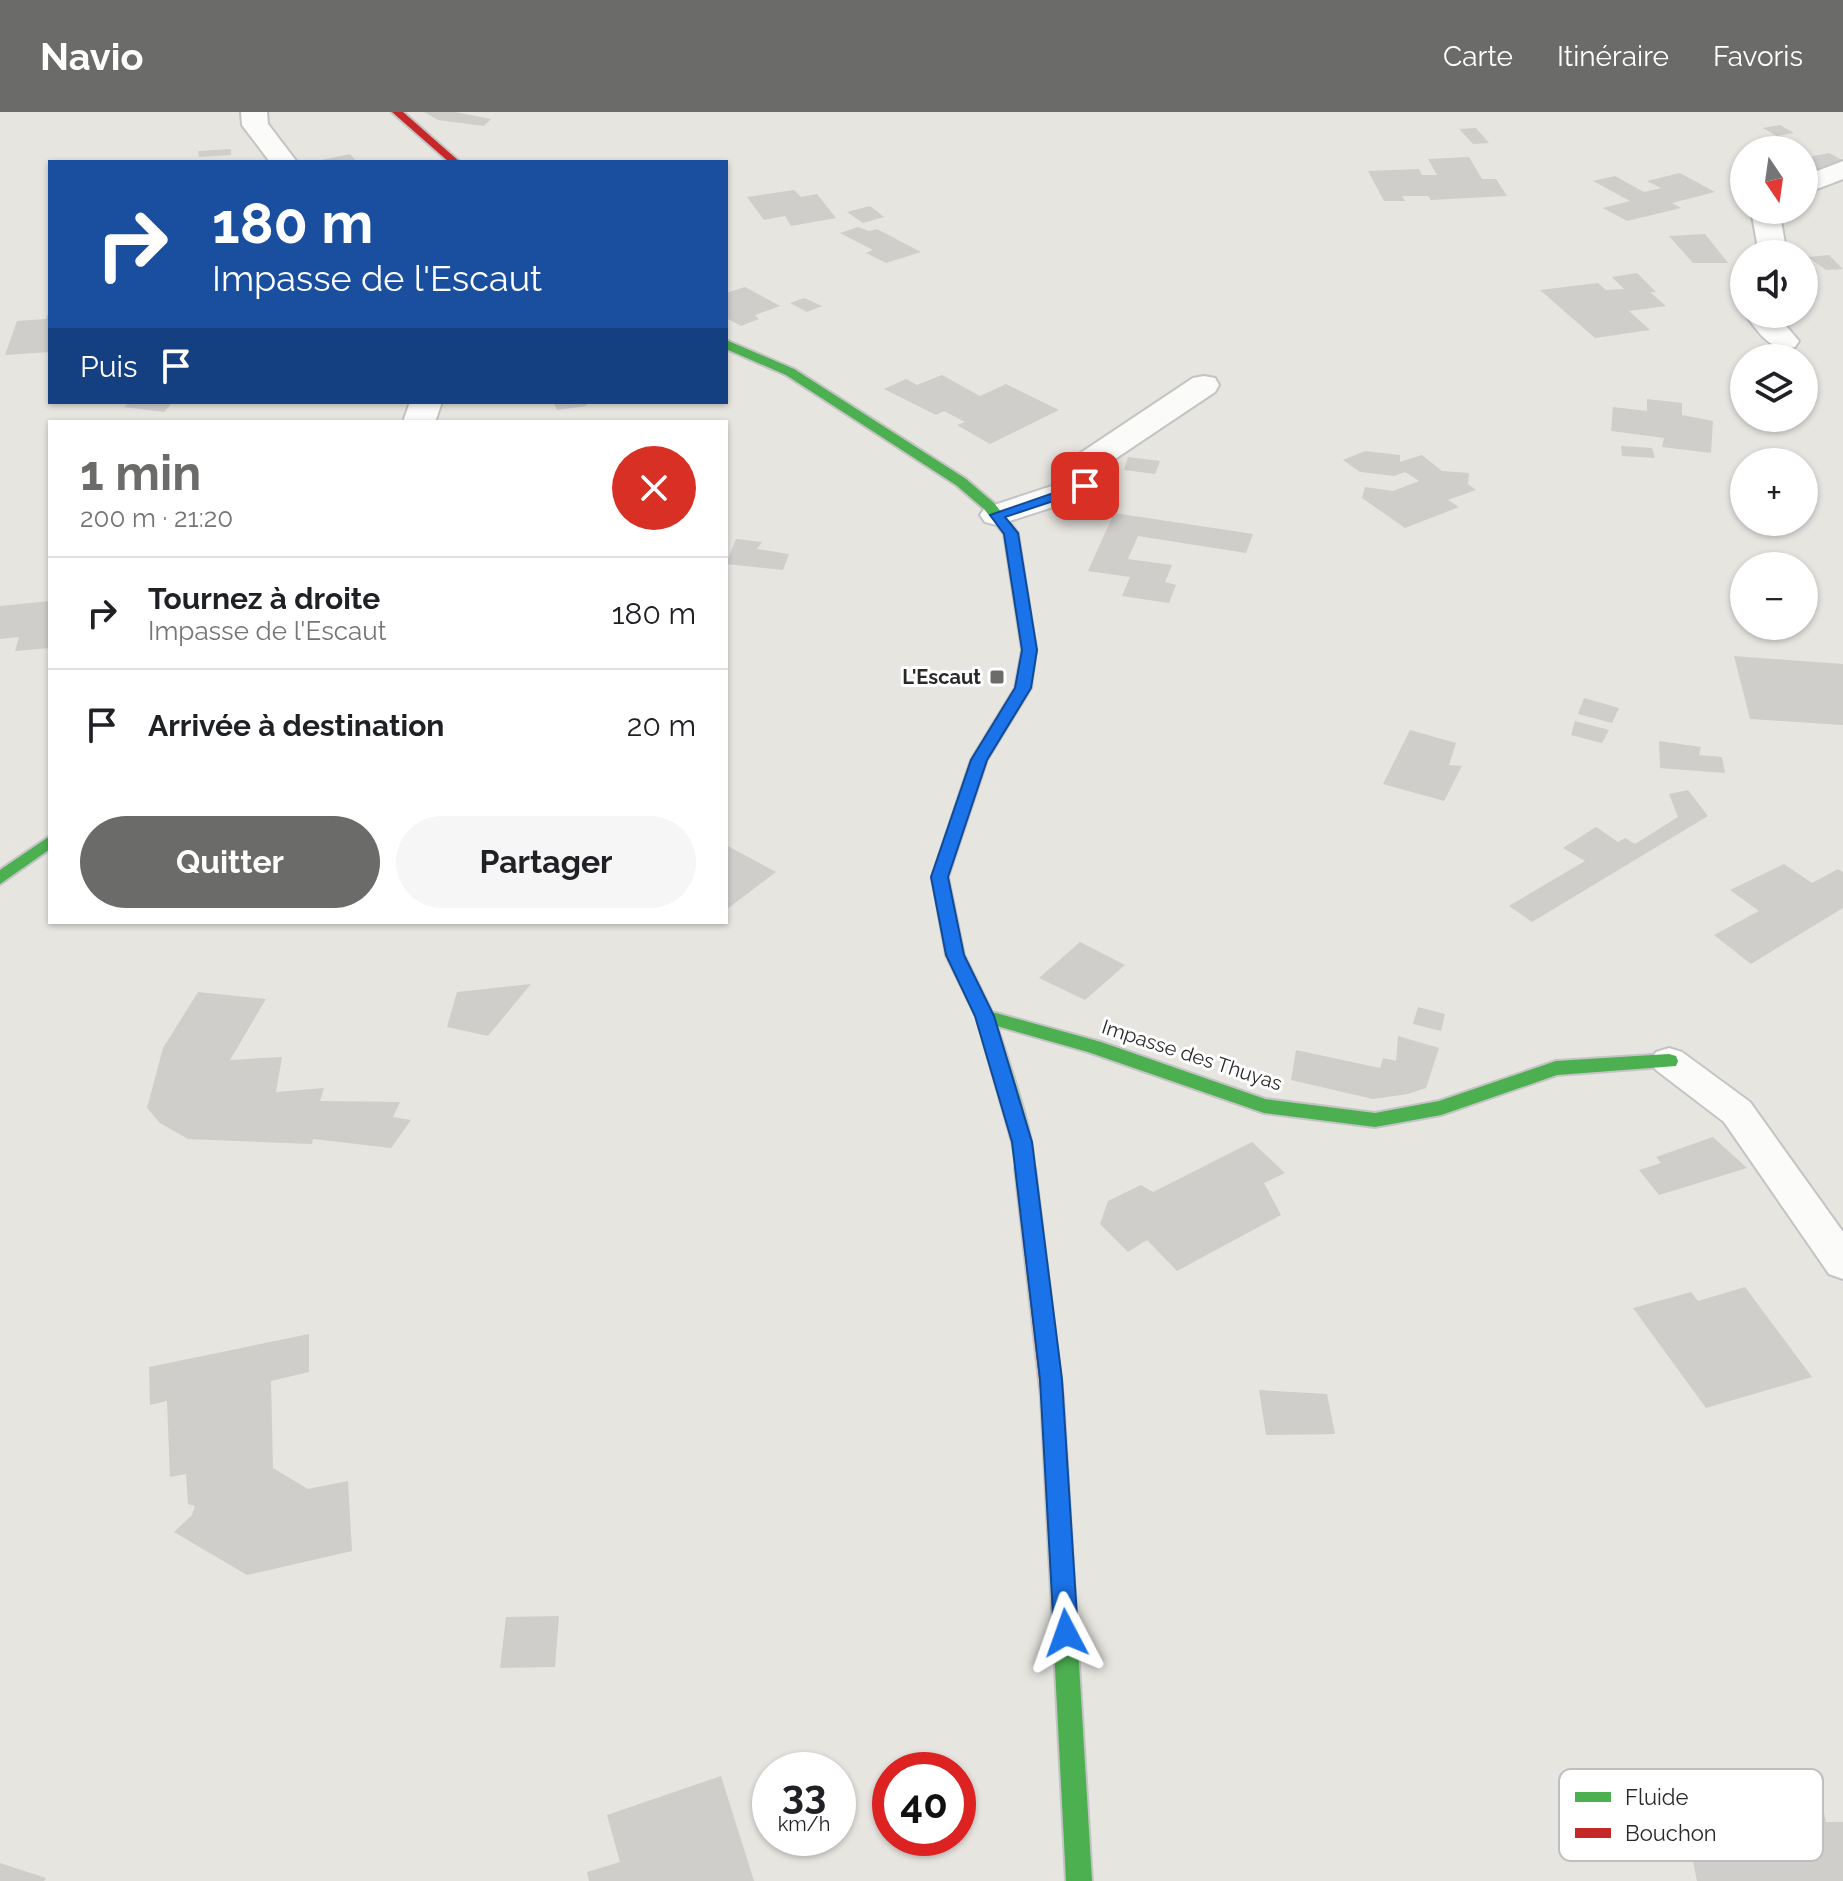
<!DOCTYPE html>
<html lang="fr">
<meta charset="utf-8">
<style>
:root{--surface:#fff;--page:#f6f6f6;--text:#202124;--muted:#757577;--line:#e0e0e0;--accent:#6b6b69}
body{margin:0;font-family:Raleway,sans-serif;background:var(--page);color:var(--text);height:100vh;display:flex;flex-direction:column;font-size:30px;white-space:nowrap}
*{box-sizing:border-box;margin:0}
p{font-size:26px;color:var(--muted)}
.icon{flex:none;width:44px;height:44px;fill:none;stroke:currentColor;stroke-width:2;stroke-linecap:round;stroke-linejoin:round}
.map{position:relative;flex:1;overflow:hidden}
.panel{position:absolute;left:48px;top:308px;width:680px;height:504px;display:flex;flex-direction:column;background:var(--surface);border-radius:0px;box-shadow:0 2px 6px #0004}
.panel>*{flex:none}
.guide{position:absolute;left:48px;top:48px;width:680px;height:244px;border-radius:0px;box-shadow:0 2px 6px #0004;background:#1a4fa0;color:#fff;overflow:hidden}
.needle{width:52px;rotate:167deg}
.tools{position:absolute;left:1730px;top:24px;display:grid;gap:16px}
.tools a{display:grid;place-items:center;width:88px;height:88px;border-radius:50%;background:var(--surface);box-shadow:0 2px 6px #0004;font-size:40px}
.speed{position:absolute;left:752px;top:1640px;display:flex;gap:16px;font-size:40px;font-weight:700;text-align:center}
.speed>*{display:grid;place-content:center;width:104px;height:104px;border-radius:50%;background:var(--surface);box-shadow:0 2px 6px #0004;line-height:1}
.speed small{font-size:20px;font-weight:400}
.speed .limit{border:12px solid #d22;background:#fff;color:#111}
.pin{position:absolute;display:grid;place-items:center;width:68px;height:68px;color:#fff;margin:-34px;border-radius:16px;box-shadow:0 4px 12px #0006}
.me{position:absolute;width:88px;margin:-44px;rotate:356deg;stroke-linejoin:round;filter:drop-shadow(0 0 6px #0008)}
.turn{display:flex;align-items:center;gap:28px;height:168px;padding:0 32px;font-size:36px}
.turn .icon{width:104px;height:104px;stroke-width:2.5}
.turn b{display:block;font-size:56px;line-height:68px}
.then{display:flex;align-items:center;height:76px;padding:0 32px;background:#0003;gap:16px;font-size:30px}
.round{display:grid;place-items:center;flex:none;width:84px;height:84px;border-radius:42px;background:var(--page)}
.overview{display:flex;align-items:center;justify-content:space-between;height:136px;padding:0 32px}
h1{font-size:48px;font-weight:700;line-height:60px;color:var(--accent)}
.primary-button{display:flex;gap:16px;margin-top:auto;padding:16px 32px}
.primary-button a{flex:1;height:92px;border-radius:48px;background:var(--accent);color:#fff;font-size:32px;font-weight:700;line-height:92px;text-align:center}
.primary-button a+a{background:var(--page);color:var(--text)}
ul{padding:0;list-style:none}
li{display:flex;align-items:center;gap:24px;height:112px;padding:0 32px;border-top:2px solid var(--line)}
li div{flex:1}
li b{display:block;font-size:30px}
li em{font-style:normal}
header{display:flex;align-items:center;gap:48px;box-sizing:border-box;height:112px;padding:0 40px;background:var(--accent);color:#fff}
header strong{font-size:38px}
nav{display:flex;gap:44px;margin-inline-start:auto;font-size:28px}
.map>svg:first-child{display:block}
</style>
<header>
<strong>Navio</strong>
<nav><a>Carte</a><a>Itinéraire</a><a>Favoris</a></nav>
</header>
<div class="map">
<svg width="1843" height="1769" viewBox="0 0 1843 1769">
<rect width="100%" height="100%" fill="#e6e5e0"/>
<path fill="#cfcecb" d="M424 0H455L491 7 484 14 438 8Z
M1780 13 1794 21 1777 24 1763 16Z
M1476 16 1489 31 1473 32 1459 17Z
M231 37V43L199 45 198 39Z
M1829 41 1842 48 1804 63V46Z
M350 42 357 50H317V49Z
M1469 45 1482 67H1496L1507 84 1431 88 1428 84H1402L1405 89H1384L1368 59 1419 57 1422 63H1437L1428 47Z
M1680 61 1715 80 1672 91 1681 96 1627 109 1603 96 1630 89 1593 69 1615 64 1644 80 1661 76 1647 69Z
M794 78 801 85 817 82 836 106 791 114 785 104 764 108 747 85Z
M870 94 884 105 863 111 847 100Z
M858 115 869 119 877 117 921 140 886 151 866 141 873 138 840 121Z
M1705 122 1717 137 1728 151H1693L1669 124Z
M1829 143 1843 157 1826 158 1808 145Z
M1637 161 1656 180H1650L1666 194 1629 199 1650 218 1595 226 1540 178 1598 171 1606 178 1624 177 1612 165Z
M745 175 780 194 755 203 759 207 741 214 726 206V181Z
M804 186 822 194 807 200 790 191Z
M50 196V240L5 243 17 209 46 207Z
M942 263 980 284 1006 272 1059 298 990 332 957 313 965 310 944 299 936 303 884 277 906 267 917 273Z
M1647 287 1682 291V303L1713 309 1711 341 1662 335 1664 326 1611 319 1613 295 1647 299Z
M130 290H173L164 300 124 295Z
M553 290H586L587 294 557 298Z
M1621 334 1652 336 1655 346 1622 344Z
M1365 339 1400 343V350L1422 343 1442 359 1469 361 1468 372 1476 378 1448 388 1459 395 1405 416 1362 386 1365 375 1393 379 1419 369 1405 360 1394 364 1360 360 1343 348Z
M1128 345 1160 349 1155 362 1124 358Z
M1114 401 1253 422 1246 441 1138 424 1128 447 1172 453 1165 470 1176 473 1169 491 1122 484 1130 465 1088 459Z
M736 427 762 430 757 437 789 442 783 458 726 452Z
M50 489V536L15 539 19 525 0 527V494Z
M1734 544 1843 552V613L1750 607Z
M1584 586 1619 596 1612 611 1578 602Z
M1575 609 1609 618 1602 631 1571 623Z
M1410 618 1456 631 1449 653 1462 654 1444 689 1383 672Z
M1659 629 1701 635 1699 643 1722 645 1725 661 1660 656Z
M1688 678 1708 704 1532 810 1509 794 1585 749 1563 736 1596 715 1618 730 1625 726 1635 732 1678 705 1669 682Z
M726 733 776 760 726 798Z
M1784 752 1812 771 1838 757 1843 760V796L1751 852 1714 823 1759 799 1730 778Z
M1080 830 1125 853 1085 888 1039 866Z
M531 872 488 924 447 915 457 880Z
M198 880 266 887 230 948 282 945 276 980 324 976 320 989 400 990 393 1005 411 1008 391 1036 313 1027 312 1032 188 1027 160 1011 147 996 163 936Z
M1418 895 1445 902 1441 919 1413 912Z
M1398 924 1439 936 1426 976 1408 982 1373 987 1291 968 1296 938 1380 956 1383 946 1396 949Z
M1713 1025 1747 1056 1659 1083 1639 1058 1661 1051 1656 1045Z
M1252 1030 1285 1061 1264 1071 1281 1103 1177 1159 1147 1128 1128 1140 1100 1112 1108 1089 1141 1073 1153 1080Z
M1745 1175 1812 1265 1706 1296 1633 1196 1691 1180 1698 1189Z
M309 1222V1260L271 1269 273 1356 308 1377 348 1369 352 1439 247 1463 174 1420 192 1403 195 1394 188 1392 186 1362 170 1365 167 1289 150 1293 149 1255Z
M1259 1278 1327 1282 1335 1322 1266 1323Z
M559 1504 555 1555 500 1556 506 1505Z
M721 1664 754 1769H589L587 1760 620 1750 607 1703Z
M1680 1684H1736L1738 1697 1824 1701 1826 1710H1843V1769H1697Z
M0 1751 46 1766 44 1769H0Z"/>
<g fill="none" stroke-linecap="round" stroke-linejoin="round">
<defs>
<path id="lane" d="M1669 936 1682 940 1750 990 1843 1120V1167L1829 1162 1724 1010 1656 958 1650 949 1656 940Z"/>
<path id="street" d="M241 0H267L268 12 297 50H270L242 13Z
M1843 49V67L1804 82V64Z
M1751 98H1779L1785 131 1781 142H1753L1757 131Z
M1745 202H1776L1799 229 1795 235C1771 241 1758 220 1745 202Z
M1204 264 1215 266 1219 273 1215 280 1106 353 1097 381 997 413 985 410 980 403 985 396 1070 368 1079 342 1193 266Z
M410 290H442L435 310H403Z"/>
<path id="fast" d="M726 228 794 257 966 367 994 391 1018 421 1036 538 1031 576 987 648 948 765 964 843 992 900 1101 930 1265 987 1375 1001 1439 989 1556 949 1669 942 1676 944 1678 949 1676 954 1557 963 1441 1003 1375 1015 1264 1001 1088 940 997 914C1005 940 1042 1042 1032 1061H1018L1012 1030 976 904 946 843 932 765 971 648 1015 576 1022 538 1004 422 984 397 956 373 786 263 726 237Z
M50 724V737L0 772V758Z
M1052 1276 1060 1279 1063 1285 1092 1769H1066L1041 1285 1044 1279Z"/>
<path id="jam" d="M392 0H403L460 50H449Z
M1025 1049 1032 1051 1035 1056 1063 1285 1060 1291 1052 1294 1044 1291 1041 1285 1015 1056 1018 1051Z"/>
</defs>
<use href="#lane" stroke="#c4c4c5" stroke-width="4"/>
<use href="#street" stroke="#c4c4c5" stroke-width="4"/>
<use href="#fast" stroke="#c4c4c5" stroke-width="4"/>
<use href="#jam" stroke="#c4c4c5" stroke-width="4"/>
<use href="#lane" fill="#fbfbfa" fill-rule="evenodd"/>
<use href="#street" fill="#fbfbfa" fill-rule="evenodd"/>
<use href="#fast" fill="#4caf50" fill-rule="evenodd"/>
<use href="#jam" fill="#c62828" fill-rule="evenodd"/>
</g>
<path fill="#1a73e8" stroke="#114b97" stroke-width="2" d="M1085 370 1092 374 1090 377 1005 405 1018 421 1037 538 1031 576 987 648 948 765 964 843 994 904 1032 1030 1062 1267 1078 1521 1075 1529 1066 1532 1058 1529 1054 1521 1040 1267 1012 1030 975 904 946 843 931 765 971 648 1015 576 1022 538 1004 422 990 403Z"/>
<rect fill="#6b6b69" stroke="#fff" stroke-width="3" x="989" y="557" width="16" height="16" rx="4"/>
<g text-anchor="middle" stroke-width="6" stroke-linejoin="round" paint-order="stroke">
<g font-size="20" font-weight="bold" fill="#292929" stroke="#fff" text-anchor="end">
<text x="981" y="572">L'Escaut</text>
</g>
<g font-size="20" fill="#292929" stroke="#fff">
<text transform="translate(1192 943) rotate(18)" y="7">Impasse des Thuyas</text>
</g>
</g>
<rect x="1559" y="1657" width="264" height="92" rx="12" fill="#fff" stroke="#bfbfbf" stroke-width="2"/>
<rect x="1575" y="1680" width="36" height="10" fill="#4caf50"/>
<rect x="1575" y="1716" width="36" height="10" fill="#c62828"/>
<g font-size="22" fill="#292929">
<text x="1625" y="1693">Fluide</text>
<text x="1625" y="1729">Bouchon</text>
</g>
</svg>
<div class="tools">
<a><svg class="needle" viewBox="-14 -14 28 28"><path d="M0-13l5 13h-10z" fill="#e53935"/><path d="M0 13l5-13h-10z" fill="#757577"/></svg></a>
<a><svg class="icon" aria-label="sound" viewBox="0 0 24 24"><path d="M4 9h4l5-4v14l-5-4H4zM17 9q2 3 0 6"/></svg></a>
<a><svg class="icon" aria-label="layers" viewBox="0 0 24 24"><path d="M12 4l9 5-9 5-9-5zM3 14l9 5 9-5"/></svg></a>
<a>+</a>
<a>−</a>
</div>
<div class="speed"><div>33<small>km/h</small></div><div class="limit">40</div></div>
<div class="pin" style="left:1085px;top:374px;background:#d93025"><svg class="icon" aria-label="arrive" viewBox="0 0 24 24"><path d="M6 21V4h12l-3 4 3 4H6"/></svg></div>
<svg class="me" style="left:1066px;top:1521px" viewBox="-20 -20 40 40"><path d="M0-17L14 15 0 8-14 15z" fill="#1a73e8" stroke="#fff" stroke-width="4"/></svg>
<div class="guide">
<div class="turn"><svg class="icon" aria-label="right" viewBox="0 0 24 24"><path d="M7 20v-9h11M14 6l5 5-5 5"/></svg><div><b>180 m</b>Impasse de l'Escaut</div></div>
<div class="then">Puis<svg class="icon" aria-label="arrive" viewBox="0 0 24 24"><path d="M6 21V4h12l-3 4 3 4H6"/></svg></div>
</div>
<section class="panel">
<div class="overview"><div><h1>1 min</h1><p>200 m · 21:20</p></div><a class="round" style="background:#d93025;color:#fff"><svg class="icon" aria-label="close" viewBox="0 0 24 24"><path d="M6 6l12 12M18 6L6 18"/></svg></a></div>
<ul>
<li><svg class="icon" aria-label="right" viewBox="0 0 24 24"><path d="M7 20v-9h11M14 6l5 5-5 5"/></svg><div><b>Tournez à droite</b><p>Impasse de l'Escaut</p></div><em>180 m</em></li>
<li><svg class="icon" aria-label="arrive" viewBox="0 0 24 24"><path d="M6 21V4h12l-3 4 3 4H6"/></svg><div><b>Arrivée à destination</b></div><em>20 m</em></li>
</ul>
<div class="primary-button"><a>Quitter</a><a>Partager</a></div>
</section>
</div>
